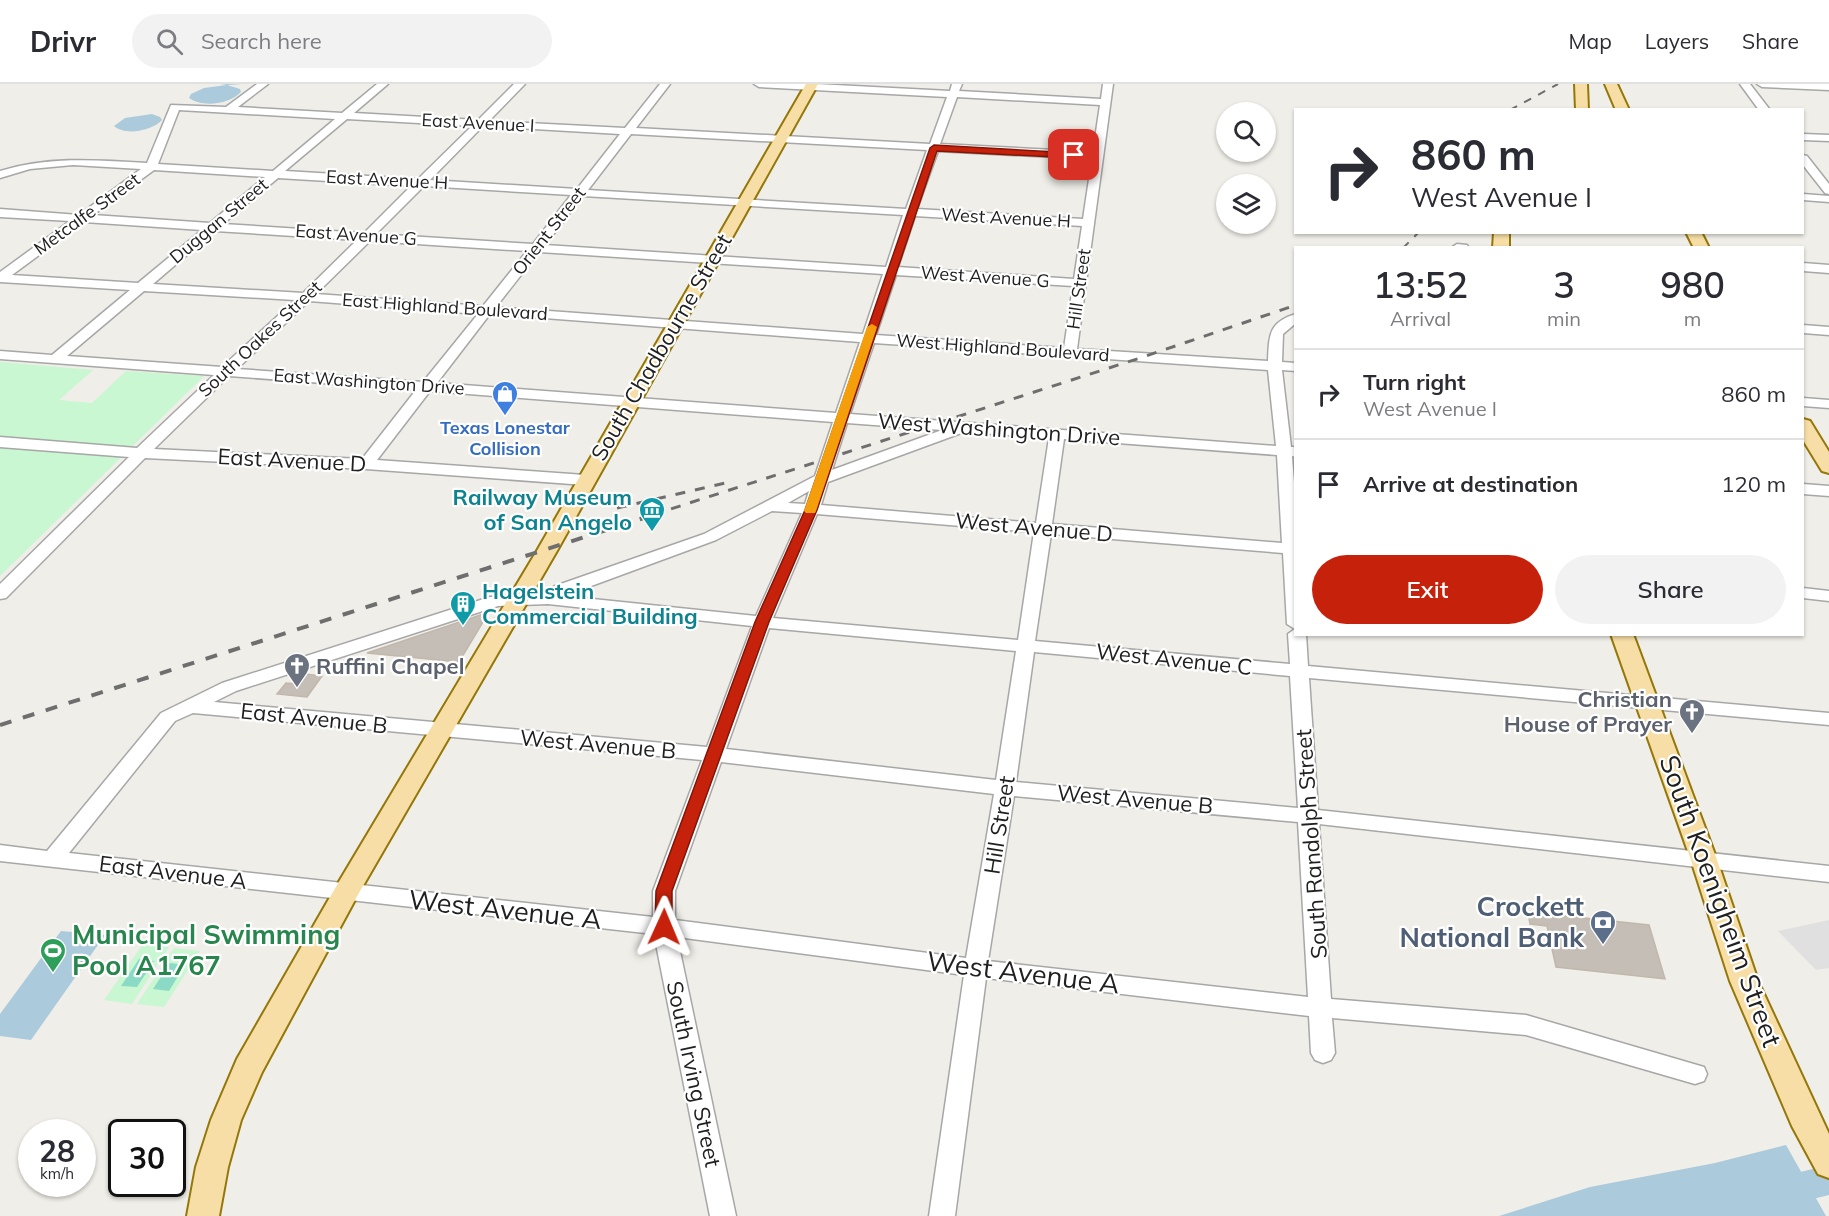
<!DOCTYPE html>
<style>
:root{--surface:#fff;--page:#f2f2f3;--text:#2b2b33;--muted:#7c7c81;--line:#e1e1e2;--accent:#c6220b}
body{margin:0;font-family:Mulish,sans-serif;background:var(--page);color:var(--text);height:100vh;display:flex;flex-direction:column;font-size:22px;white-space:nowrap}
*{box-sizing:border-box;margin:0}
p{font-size:20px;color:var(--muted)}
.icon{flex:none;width:33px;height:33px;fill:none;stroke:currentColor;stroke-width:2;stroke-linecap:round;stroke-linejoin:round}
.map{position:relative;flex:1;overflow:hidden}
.sheet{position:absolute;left:1294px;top:162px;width:510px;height:390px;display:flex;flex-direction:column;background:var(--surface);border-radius:0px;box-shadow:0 2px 4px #0004}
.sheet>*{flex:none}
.guide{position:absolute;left:1294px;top:24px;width:510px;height:126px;border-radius:0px;box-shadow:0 2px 4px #0004;background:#fff;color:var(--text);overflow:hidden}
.fabs{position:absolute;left:1216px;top:18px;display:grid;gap:12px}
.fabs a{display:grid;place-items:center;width:60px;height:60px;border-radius:50%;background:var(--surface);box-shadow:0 2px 4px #0004;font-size:30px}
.speed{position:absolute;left:18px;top:1035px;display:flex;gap:12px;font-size:30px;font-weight:700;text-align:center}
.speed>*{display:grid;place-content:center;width:78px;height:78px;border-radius:50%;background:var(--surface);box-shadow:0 2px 4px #0004;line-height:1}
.speed small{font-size:15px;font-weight:400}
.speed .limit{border:3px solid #111;border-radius:9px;background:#fff;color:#111}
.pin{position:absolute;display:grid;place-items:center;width:51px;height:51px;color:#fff;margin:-26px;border-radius:12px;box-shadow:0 3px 9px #0006}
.me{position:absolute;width:66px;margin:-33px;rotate:1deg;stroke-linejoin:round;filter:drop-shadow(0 0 4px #0008)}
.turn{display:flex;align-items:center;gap:21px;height:126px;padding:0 18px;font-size:27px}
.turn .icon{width:78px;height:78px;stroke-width:2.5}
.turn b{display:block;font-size:42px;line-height:51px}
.eta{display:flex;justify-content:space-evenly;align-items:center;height:102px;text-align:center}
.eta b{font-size:36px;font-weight:600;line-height:42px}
.primary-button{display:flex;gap:12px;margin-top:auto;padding:12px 18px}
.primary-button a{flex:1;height:69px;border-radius:36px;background:var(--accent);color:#fff;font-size:24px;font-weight:600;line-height:69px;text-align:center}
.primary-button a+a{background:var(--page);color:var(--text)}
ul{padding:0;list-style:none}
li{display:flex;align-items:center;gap:18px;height:90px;padding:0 18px;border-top:2px solid var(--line)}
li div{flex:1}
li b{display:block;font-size:22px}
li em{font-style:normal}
header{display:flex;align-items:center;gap:36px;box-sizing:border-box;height:84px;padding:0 30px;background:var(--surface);border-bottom:2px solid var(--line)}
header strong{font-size:28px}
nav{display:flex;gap:33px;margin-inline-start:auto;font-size:21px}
.search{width:420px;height:54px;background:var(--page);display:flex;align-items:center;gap:15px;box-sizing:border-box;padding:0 21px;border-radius:33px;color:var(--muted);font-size:22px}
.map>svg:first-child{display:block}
</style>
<header>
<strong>Drivr</strong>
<div class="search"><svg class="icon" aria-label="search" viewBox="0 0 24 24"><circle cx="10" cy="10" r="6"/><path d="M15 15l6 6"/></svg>Search here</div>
<nav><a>Map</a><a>Layers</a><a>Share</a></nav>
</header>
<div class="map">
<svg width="1829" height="1132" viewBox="0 0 1829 1132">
<rect width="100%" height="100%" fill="#f0eee8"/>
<path fill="#c8f7d1" d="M0 278 93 286 59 316 92 319 126 287 204 292 0 492Z
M143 860 169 863 132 920 104 916Z
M174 864 200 867 164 923 137 920Z"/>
<path fill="#8adac5" d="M139 875 154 877 137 903 121 902Z
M170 879 185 881 169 907 153 905Z"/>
<path fill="#e0e0e0" d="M1829 836V884L1816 886 1778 847Z"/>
<path fill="#abcadb" d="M220 0H242L227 1 240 5 241 8C230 20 203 24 189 14L191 10 204 4 227 1Z
M152 30 160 33 162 36C152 47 125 52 114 42L125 34Z
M61 847 105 851 31 956 0 952V930Z
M1786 1061 1826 1132H1499L1590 1103 1715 1079Z"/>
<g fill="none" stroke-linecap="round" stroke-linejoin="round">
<path fill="#abcadb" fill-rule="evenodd" d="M1829 1081V1111L1776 1124 1764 1119 1759 1108 1764 1097Z"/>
</g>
<path fill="#c5beb7" stroke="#c1b7ab" stroke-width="1.5" d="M489 528 459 578 367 569Z
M305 590 322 592 307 613 277 610 286 599 298 600Z
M1528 828 1649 841 1665 895 1556 883 1547 842 1530 840Z"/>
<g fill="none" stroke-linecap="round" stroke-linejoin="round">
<defs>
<path id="minor" d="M257 0H268L238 23 342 29 377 0H388L354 29 478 36 514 0H525L489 37 625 44 660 0H670L636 44 930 60 947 13 759 3 754 0H816L950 7 952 0H962L959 7 1101 15 1103 0H1113L1077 265 1268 277C1269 253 1268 238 1296 230V239L1283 250 1282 278 1296 279V287L1282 286 1291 363H1296V373L1292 372 1296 425V550H1306L1308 582 1829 629V641L1309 594 1318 726 1829 782V798L1319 740 1331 915 1526 931 1704 983 1707 990 1704 997 1695 1000 1526 951 1332 934 1335 969 1331 976 1323 979 1315 976 1311 969 1309 932 986 894 955 1132H929L964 891 677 853 736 1132H710L654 850 0 777V761L47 767 161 629 222 599 490 513 544 510 555 502 704 450 815 392 833 338 430 307 377 376 585 391 593 396 585 401 366 385 145 374 6 514 0 515V500L129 373 0 363V353L137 364 214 291 0 275V267L52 271 130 206 0 198V188L70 137 0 133V125L79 131 141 85 73 81 30 85 0 94V87C49 72 96 76 147 79L171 21 226 23ZM957 13 1100 21 1093 68 940 60ZM179 26 335 35 273 87 158 80ZM347 35 472 42 418 95 285 87ZM483 42 620 50 577 105 430 96ZM631 50 927 66 906 125 588 106ZM938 67 1092 75 1083 135 917 125ZM154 86 265 93 210 139 93 131ZM278 94 411 102 364 149 223 140ZM424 102 571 111 533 160 376 150ZM583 112 903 131 886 183 545 161ZM915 132 1082 142 1074 195 898 183ZM84 138 202 146 138 199 12 191ZM215 147 357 156 303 209 153 200ZM370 157 527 167 483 222 316 210ZM539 168 883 190 863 250 496 223ZM896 191 1073 202 1064 264 876 251ZM144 207 295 216 222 283 67 272ZM309 217 478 230 423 298 237 285ZM490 230 860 258 836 329 437 299ZM874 259 1268 286 1276 362 850 330ZM229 292 416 306 362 375 154 365ZM847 339 942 346 832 386ZM964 348 1049 354 1036 439 821 421 828 398ZM1064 355 1277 371 1282 459 1052 440ZM809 407 805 420 788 419ZM772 427 802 429 756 532 564 512 716 456ZM817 430 1034 448 1018 556 773 534ZM1051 450 1283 469 1287 540 1295 545 1288 550 1290 580 1035 557ZM548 520 752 542 707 663 214 618 236 607 498 522ZM769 544 1016 567 996 696 726 665ZM1034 568 1290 592 1298 724 1016 698ZM193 629 702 676 653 807V833L69 769 175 637ZM721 678 994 710 966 874 675 836V807ZM1014 712 1298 738 1308 913 988 877Z
M1740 0H1750L1770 26H1759Z
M1757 0H1829V6L1762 3Z
M1803 50 1829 51V57L1803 56Z
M1803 71 1807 72 1829 100V110L1825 109 1803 81Z
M1803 110 1829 112V118L1803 116Z
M1457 160 1467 161 1469 164H1451Z
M1803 179 1829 181V189L1803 187Z
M1803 241 1829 243V251L1803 249Z
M1803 314 1829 316V324L1803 322Z
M1803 400 1829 402V412L1803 410Z
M1803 504 1829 507V517L1803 514Z"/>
<path id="major" d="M806 0H818L558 465 356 814 262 988 241 1036 228 1083 219 1132H187L196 1083 211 1036 237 975 337 801 538 465Z
M1575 0H1587L1588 26H1576Z
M1605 0H1617L1629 26H1616Z
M1494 148H1509V164H1493Z
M1686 148H1701L1709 164H1694Z
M1803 335 1810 337 1829 368V389L1822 387 1803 356Z
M1611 550H1633L1717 776 1758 897 1829 1050V1094L1818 1090 1792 1042 1730 897 1691 776Z"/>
</defs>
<use href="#minor" stroke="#a7a7a7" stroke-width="3"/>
<use href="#major" stroke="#947708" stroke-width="4"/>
<use href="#minor" fill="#fff" fill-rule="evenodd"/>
<use href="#major" fill="#f7dea6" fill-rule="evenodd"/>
<path stroke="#6e6e6e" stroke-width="2" stroke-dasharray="8 8" stroke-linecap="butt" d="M1510 26 1558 0
M1403 164 1419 148"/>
<path stroke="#6e6e6e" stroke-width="3" stroke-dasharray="10 10" stroke-linecap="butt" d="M617 424 734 397
M652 431 1140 274 1296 221"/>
<path stroke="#6e6e6e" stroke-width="4" stroke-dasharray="12 12" stroke-linecap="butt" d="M0 641 656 430"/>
</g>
<path fill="#c6220b" stroke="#811607" stroke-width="1.5" d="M934 61 1074 69 1078 71 1074 74 937 67 817 426 769 538 672 807V843L669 848 664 850 658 848 655 843 656 807 755 538 805 426 930 64Z"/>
<path fill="#f59e0b" d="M872 240 877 243 816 427 815 429H806L804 427 867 243Z"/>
<defs>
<symbol id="shop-pin" viewBox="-11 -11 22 30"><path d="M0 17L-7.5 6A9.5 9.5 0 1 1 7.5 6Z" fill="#3f7fe0" stroke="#fff"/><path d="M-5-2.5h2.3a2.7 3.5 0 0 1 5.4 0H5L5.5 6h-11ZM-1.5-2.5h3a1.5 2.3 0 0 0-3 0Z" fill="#fff"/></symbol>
<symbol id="museum-pin" viewBox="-11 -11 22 30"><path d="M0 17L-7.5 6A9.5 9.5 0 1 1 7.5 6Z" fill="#0f9aa8" stroke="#fff"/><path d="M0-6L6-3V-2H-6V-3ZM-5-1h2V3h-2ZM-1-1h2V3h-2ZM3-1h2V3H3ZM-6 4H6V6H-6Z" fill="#fff"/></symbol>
<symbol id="building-pin" viewBox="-11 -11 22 30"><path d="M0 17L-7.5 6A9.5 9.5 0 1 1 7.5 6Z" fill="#0f9aa8" stroke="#fff"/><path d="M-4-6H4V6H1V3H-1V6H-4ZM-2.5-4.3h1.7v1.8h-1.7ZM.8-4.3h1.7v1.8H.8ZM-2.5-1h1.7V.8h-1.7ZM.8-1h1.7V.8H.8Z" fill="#fff"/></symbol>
<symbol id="church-pin" viewBox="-11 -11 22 30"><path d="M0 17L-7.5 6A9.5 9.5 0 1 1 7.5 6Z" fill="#6b7280" stroke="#fff"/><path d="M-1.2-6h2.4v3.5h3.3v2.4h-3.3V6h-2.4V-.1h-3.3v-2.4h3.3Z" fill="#fff"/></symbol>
<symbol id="bank-pin" viewBox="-11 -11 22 30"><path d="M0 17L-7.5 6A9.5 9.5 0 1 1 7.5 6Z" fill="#5c6f8a" stroke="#fff"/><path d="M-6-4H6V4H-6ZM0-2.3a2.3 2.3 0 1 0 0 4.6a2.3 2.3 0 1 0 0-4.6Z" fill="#fff"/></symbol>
<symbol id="stadium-pin" viewBox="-11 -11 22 30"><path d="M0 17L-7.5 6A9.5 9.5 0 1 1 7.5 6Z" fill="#2e9e5b" stroke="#fff"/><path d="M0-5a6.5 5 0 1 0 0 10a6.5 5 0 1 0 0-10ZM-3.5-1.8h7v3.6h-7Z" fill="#fff"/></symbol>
</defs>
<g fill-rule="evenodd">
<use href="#shop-pin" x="490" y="295" width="30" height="40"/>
<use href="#museum-pin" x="637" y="411" width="30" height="40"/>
<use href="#building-pin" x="448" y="505" width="30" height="40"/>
<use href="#church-pin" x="282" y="567" width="30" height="40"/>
<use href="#church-pin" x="1677" y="613" width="30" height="40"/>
<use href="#bank-pin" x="1588" y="824" width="30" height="40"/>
<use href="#stadium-pin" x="38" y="852" width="30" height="40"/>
</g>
<g text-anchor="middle" stroke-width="4.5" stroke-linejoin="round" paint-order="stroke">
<g font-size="18" fill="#202020" stroke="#fff">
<text transform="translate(478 39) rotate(3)" y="6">East Avenue I</text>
<text transform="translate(387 96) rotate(3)" y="6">East Avenue H</text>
<text transform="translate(87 130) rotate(-36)" y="6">Metcalfe Street</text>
<text transform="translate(1006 134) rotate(3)" y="6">West Avenue H</text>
<text transform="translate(219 137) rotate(-40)" y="6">Duggan Street</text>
<text transform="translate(549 147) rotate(-52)" y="6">Orient Street</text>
<text transform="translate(356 151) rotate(4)" y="6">East Avenue G</text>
<text transform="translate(985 193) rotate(4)" y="6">West Avenue G</text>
<text transform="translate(1079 205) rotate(-82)" y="6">Hill Street</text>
<text transform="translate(445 223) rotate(4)" y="6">East Highland Boulevard</text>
<text transform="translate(260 255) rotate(-43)" y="6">South Oakes Street</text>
<text transform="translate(1003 264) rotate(4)" y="6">West Highland Boulevard</text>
<text transform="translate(369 298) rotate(4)" y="6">East Washington Drive</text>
</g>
<g font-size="18" font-weight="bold" fill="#366cbe" stroke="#fff">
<text x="505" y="350">Texas Lonestar<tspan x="505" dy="21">Collision</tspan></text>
</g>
<g font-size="22" fill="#202020" stroke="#fff">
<text transform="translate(661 263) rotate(-60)" y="8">South Chadbourne Street</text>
<text transform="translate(999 345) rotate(4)" y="8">West Washington Drive</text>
<text transform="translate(292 376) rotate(3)" y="8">East Avenue D</text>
<text transform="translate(1034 443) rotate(5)" y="8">West Avenue D</text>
<text transform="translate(1174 575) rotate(6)" y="8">West Avenue C</text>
<text transform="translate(314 634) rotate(6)" y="8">East Avenue B</text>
<text transform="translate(598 660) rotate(5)" y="8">West Avenue B</text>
<text transform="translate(1135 715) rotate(5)" y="8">West Avenue B</text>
<text transform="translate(999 741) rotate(-81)" y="8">Hill Street</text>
<text transform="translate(1311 760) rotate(-94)" y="8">South Randolph Street</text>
<text transform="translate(173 788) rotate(7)" y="8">East Avenue A</text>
<text transform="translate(694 990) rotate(78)" y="8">South Irving Street</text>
</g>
<g font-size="22" font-weight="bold" fill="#0d838f" stroke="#fff" text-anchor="end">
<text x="632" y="421">Railway Museum<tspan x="632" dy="25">of San Angelo</tspan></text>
<text x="482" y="515" text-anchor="start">Hagelstein<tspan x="482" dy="25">Commercial Building</tspan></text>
</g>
<g font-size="22" font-weight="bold" fill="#5b616d" stroke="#fff" text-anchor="start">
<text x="316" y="590">Ruffini Chapel</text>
<text x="1672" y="623" text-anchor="end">Christian<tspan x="1672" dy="25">House of Prayer</tspan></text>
</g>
<g font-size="27" fill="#202020" stroke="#fff">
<text transform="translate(1720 817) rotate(70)" y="9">South Koenigheim Street</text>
<text transform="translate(505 826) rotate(6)" y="9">West Avenue A</text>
<text transform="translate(1023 889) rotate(7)" y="9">West Avenue A</text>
</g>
<g font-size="27" font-weight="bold" fill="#4e5e75" stroke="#fff" text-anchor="end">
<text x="1584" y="832">Crockett<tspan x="1584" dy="31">National Bank</tspan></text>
</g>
<g font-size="27" font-weight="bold" fill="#27864d" stroke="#fff" text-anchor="start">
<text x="72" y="860">Municipal Swimming<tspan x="72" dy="31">Pool A1767</tspan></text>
</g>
</g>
</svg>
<div class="fabs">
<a><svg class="icon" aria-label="search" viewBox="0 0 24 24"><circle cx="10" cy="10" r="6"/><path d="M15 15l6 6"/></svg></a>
<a><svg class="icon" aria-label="layers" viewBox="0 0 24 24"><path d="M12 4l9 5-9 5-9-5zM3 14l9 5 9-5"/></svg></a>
</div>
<div class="speed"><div>28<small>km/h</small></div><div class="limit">30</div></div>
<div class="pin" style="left:1074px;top:71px;background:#d93025"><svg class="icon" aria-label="arrive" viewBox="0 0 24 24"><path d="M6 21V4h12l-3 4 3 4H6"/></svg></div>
<svg class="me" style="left:664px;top:843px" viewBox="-20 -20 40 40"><path d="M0-17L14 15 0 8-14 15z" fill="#c6220b" stroke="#fff" stroke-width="4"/></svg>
<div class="guide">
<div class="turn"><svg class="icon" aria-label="right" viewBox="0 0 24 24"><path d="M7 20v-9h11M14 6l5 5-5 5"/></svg><div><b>860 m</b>West Avenue I</div></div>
</div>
<section class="sheet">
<div class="eta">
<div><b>13:52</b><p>Arrival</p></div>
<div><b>3</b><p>min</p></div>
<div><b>980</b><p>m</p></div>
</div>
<ul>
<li><svg class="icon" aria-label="right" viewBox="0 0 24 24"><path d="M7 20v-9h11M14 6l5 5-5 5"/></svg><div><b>Turn right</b><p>West Avenue I</p></div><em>860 m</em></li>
<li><svg class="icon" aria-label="arrive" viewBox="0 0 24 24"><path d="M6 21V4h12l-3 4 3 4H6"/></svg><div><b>Arrive at destination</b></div><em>120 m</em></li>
</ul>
<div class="primary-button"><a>Exit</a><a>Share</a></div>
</section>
</div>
